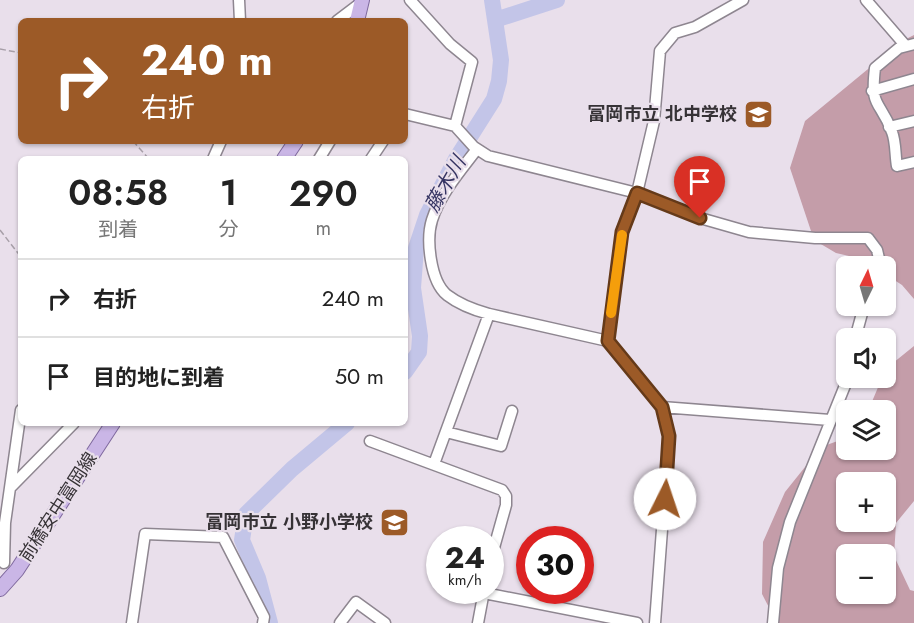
<!DOCTYPE html>
<html lang="ja">
<meta charset="utf-8">
<style>
:root{--surface:#fff;--page:#f6f6f6;--text:#222;--muted:#767676;--line:#e0e0e0}
body{margin:0;font-family:Jost,"Noto Sans JP",sans-serif;background:var(--page);color:var(--text);height:100vh;display:flex;flex-direction:column;font-size:22px;white-space:nowrap}
*{box-sizing:border-box;margin:0}
p{font-size:20px;color:var(--muted)}
.icon{flex:none;width:33px;height:33px;fill:none;stroke:currentColor;stroke-width:2;stroke-linecap:round;stroke-linejoin:round}
.map{position:relative;flex:1;overflow:hidden}
.details{position:absolute;left:18px;top:156px;width:390px;height:270px;display:flex;flex-direction:column;background:var(--surface);border-radius:9px;box-shadow:0 2px 4px #0004}
.details>*{flex:none}
.banner{position:absolute;left:18px;top:18px;width:390px;height:126px;border-radius:9px;box-shadow:0 2px 4px #0004;background:#9c5a27;color:#fff;overflow:hidden}
.needle{width:39px;rotate:5deg}
.tools{position:absolute;left:836px;top:256px;display:grid;gap:12px}
.tools a{display:grid;place-items:center;width:60px;height:60px;border-radius:9px;background:var(--surface);box-shadow:0 2px 4px #0004;font-size:30px}
.speed{position:absolute;left:426px;top:526px;display:flex;gap:12px;font-size:30px;font-weight:700;text-align:center}
.speed>*{display:grid;place-content:center;width:78px;height:78px;border-radius:50%;background:var(--surface);box-shadow:0 2px 4px #0004;line-height:1}
.speed small{font-size:15px;font-weight:400}
.speed .limit{border:9px solid #d22;background:#fff;color:#111}
.pin{position:absolute;display:grid;place-items:center;width:51px;height:51px;color:#fff;margin:-62px -26px;border-radius:50% 50% 50% 0;rotate:-45deg;box-shadow:0 0 6px #0007}
.pin .icon{rotate:45deg}
.me{position:absolute;width:66px;margin:-33px;rotate:4deg;stroke-linejoin:round;filter:drop-shadow(0 0 4px #0008)}
.turn{display:flex;align-items:center;gap:21px;height:126px;padding:0 24px;font-size:27px}
.turn .icon{width:78px;height:78px;stroke-width:2.5}
.turn b{display:block;font-size:42px;line-height:51px}
.eta{display:flex;justify-content:space-evenly;align-items:center;height:102px;text-align:center}
.eta b{font-size:36px;font-weight:600;line-height:42px}
ul{padding:0;list-style:none}
li{display:flex;align-items:center;gap:18px;height:78px;padding:0 24px;border-top:2px solid var(--line)}
li div{flex:1}
li b{display:block;font-size:22px}
li em{font-style:normal}
.map>svg:first-child{display:block}
</style>
<div class="map">
<svg width="914" height="623" viewBox="0 0 914 623">
<rect width="100%" height="100%" fill="#e9dfeb"/>
<path fill="#c49da9" fill-rule="evenodd" d="M914 35V299L902 285 885 274V267H874L862 259 836 253 814 240 790 168 805 121 902 41Z
M914 346V501L896 523 894 556 910 590 914 591V623H777L762 594 763 542 785 492 821 447 846 438V450H885V411H868L882 378H885L893 363ZM846 483H885V522H846ZM846 555H885V594H846Z"/>
<g fill="none" stroke-linecap="round" stroke-linejoin="round">
<path stroke="#c3c5e8" stroke-width="16" d="M495 20 557 0
M405 372 419 352 420 336 413 288 416 248 427 215 456 159 494 99 499 81 501 60 492 0
M270 623 258 578 242 540 246 514 292 469 347 423"/>
<defs>
<path id="minor" d="M239 0 240 21
M410 0 450 44 472 62 455 126
M866 0 905 45
M337 21 362 2
M914 44 899 48 875 68C870 110 880 99 892 132 896 142 895 155 897 166L914 162
M872 91 914 79
M405 114 455 126 474 147 488 156 637 193 700 218 749 232 815 238H868L877 250 881 267
M889 127 914 121
M477 149C461 170 440 194 432 220 426 239 430 281 447 295 460 305 474 310 489 314
M213 159 221 141
M319 159 330 141
M371 159 383 141
M855 339 864 306
M608 341 622 233 637 193 654 121 660 51 675 33 695 27 743 0
M662 407 830 420
M446 432 501 446 512 411
M370 441 502 490 506 496V505L490 562
M434 464 489 314 608 341 662 407 669 436 655 623
M11 487 74 423
M4 563 5 523 21 410
M484 593 637 623
M132 623 145 534 223 537 264 617 263 623
M340 623 356 602 385 623
M478 623 484 591
M773 623 778 568 790 522 848 378"/>
<path id="major" d="M357 21 362 0
M284 159 296 141
M0 589 17 570 113 423"/>
</defs>
<use href="#minor" stroke="#8e8690" stroke-width="13"/>
<use href="#major" stroke="#7f699e" stroke-width="16"/>
<path stroke="#a79fa8" stroke-width="1.5" stroke-dasharray="6 3" stroke-linecap="butt" d="M0 49 21 53
M133 141 149 159
M0 230 21 257"/>
<use href="#minor" stroke="#fff" stroke-width="10"/>
<use href="#major" stroke="#cab6e6" stroke-width="14"/>
</g>
<g fill="none" stroke-linecap="round" stroke-linejoin="round">
<defs>
<path id="route" d="M665 499 669 436 662 407 608 341 622 232 637 193 700 218"/>
</defs>
<use href="#route" stroke="#653a19" stroke-width="15"/>
<use href="#route" stroke="#9c5a27" stroke-width="10"/>
<path stroke="#f59e0b" stroke-width="10" d="M611 313 622 235"/>
</g>
<defs>
<symbol id="school-square" viewBox="-11 -11 22 22"><rect x="-9" y="-9" width="18" height="18" rx="4" fill="#9c5a27" stroke="#e9dfeb"/><path d="M0-5L7-2L0 1L-7-2ZM-4 1L0 2.5L4 1V4Q0 6-4 4Z" fill="#fff"/></symbol>
</defs>
<g fill-rule="evenodd">
<use href="#school-square" x="742" y="98" width="33" height="33"/>
<use href="#school-square" x="378" y="506" width="33" height="33"/>
</g>
<g text-anchor="middle" stroke-width="4.5" stroke-linejoin="round" paint-order="stroke">
<g font-size="18" font-weight="bold" fill="#363236" stroke="#e9dfeb" text-anchor="end">
<text x="737" y="120">富岡市立 北中学校</text>
<text x="373" y="528">富岡市立 小野小学校</text>
</g>
<g font-size="18" fill="#363236" stroke="#e9dfeb">
<text transform="translate(58 507) rotate(-57)" y="6">前橋安中富岡線</text>
</g>
<g font-size="20" font-style="italic" fill="#363563" stroke="#e9dfeb">
<text transform="translate(445 184) rotate(-60)" y="7">藤木川</text>
</g>
</g>
</svg>
<div class="tools">
<a><svg class="needle" viewBox="-14 -14 28 28"><path d="M0-13l5 13h-10z" fill="#e53935"/><path d="M0 13l5-13h-10z" fill="#767676"/></svg></a>
<a><svg class="icon" aria-label="sound" viewBox="0 0 24 24"><path d="M4 9h4l5-4v14l-5-4H4zM17 9q2 3 0 6"/></svg></a>
<a><svg class="icon" aria-label="layers" viewBox="0 0 24 24"><path d="M12 4l9 5-9 5-9-5zM3 14l9 5 9-5"/></svg></a>
<a>+</a>
<a>−</a>
</div>
<div class="speed"><div>24<small>km/h</small></div><div class="limit">30</div></div>
<div class="pin" style="left:700px;top:218px;background:#d93025"><svg class="icon" aria-label="arrive" viewBox="0 0 24 24"><path d="M6 21V4h12l-3 4 3 4H6"/></svg></div>
<svg class="me" style="left:665px;top:499px" viewBox="-20 -20 40 40"><circle r="19" fill="#fff"/><path d="M0-13L10 11 0 6-10 11z" fill="#9c5a27"/></svg>
<div class="banner">
<div class="turn"><svg class="icon" aria-label="right" viewBox="0 0 24 24"><path d="M7 20v-9h11M14 6l5 5-5 5"/></svg><div><b>240 m</b>右折</div></div>
</div>
<section class="details">
<div class="eta">
<div><b>08:58</b><p>到着</p></div>
<div><b>1</b><p>分</p></div>
<div><b>290</b><p>m</p></div>
</div>
<ul>
<li><svg class="icon" aria-label="right" viewBox="0 0 24 24"><path d="M7 20v-9h11M14 6l5 5-5 5"/></svg><div><b>右折</b></div><em>240 m</em></li>
<li><svg class="icon" aria-label="arrive" viewBox="0 0 24 24"><path d="M6 21V4h12l-3 4 3 4H6"/></svg><div><b>目的地に到着</b></div><em>50 m</em></li>
</ul>
</section>
</div>
